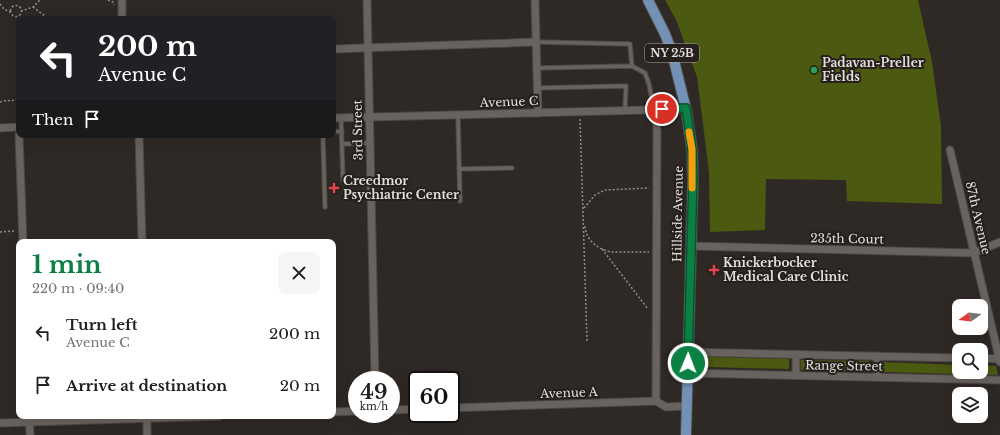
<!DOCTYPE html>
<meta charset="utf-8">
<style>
:root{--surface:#fff;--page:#f6f6f6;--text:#202124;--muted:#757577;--accent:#0b8043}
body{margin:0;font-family:"Libre Baskerville",serif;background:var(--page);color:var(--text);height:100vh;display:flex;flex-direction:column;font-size:15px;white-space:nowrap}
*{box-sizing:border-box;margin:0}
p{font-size:13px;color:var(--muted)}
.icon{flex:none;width:22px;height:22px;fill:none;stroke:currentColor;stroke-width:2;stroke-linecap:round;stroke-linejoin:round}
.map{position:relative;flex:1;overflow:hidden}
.panel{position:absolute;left:16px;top:239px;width:320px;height:180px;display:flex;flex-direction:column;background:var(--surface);border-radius:8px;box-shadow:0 4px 16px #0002}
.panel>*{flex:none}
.banner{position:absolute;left:16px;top:16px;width:320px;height:122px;border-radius:8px;box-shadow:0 4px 16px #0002;background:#202124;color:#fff;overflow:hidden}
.needle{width:26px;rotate:255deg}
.tools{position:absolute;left:952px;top:299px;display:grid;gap:8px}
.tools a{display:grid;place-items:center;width:36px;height:36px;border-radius:8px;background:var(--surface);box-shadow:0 4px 16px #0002;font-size:20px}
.speed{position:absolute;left:348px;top:371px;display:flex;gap:8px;font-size:20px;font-weight:700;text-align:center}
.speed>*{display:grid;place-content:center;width:52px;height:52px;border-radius:50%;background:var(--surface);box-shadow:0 4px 16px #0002;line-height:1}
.speed small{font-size:10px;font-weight:400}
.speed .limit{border:2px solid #111;border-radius:6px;background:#fff;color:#111}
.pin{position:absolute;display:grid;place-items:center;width:34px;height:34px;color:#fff;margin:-17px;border:2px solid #fff;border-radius:50%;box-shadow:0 1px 4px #0007}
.me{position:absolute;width:44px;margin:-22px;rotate:1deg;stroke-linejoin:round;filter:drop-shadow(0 0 3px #0008)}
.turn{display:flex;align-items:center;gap:14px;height:84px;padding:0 16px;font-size:18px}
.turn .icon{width:52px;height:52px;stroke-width:2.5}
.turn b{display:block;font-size:28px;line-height:34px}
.then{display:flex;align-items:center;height:38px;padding:0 16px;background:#0003;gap:8px;font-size:15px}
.round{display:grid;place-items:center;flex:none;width:42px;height:42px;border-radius:8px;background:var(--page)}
.summary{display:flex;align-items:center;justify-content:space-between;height:68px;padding:0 16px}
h1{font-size:24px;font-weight:700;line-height:30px;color:var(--accent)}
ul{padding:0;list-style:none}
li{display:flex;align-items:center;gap:12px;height:52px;padding:0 16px}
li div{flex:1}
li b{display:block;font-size:15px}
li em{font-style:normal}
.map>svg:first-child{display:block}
</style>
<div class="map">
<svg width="1000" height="435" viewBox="0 0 1000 435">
<rect width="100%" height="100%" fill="#2f2926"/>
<path fill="#4c5910" d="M665 0H918L932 62 941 127 942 204 847 201 846 180 766 179 765 230 710 232 709 172 697 77 677 22Z
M708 357 789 359V369L708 367Z
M801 360 869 361V371L801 370Z
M881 362 959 365V372H981V365L996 366 998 375 881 372Z"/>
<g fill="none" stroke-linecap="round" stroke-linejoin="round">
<defs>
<path id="lane" d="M536 42 630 44 632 66
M537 68 632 66 645 73 649 84 654 110
M537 88 626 86 625 110
M458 115 460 201
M341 118 343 180
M333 131 342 132
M324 135 323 138 325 207
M342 144 370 143
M459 169 512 168"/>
<path id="street" d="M122 0V19
M367 0 375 380
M535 0 538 113
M333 49 536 42
M654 110 657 127 656 401
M333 118 686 109
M0 128 19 127
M19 135 23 242
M139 135 142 242
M950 150 1000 362
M691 246 974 253 1000 242
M688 352 959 358
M981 358 999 359
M688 373 1000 380
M796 375V355
M877 377 878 356
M451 408 656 401 666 407 686 406
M391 410 417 409
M333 412 357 411
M29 416 30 435
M147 416V435
M0 423 220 416"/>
<path id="primary" d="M648 0 665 34 672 52 677 73 686 109 692 149 693 178 686 435"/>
</defs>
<use href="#lane" stroke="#4c4744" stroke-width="5.5"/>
<use href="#street" stroke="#4c4744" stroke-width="9"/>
<use href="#primary" stroke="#4c4744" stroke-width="12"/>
<path stroke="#918d8a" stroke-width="1.5" stroke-dasharray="2 2" stroke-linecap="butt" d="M108 0 113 2 114 5
M0 4 4 9 10 12
M10.5 11a5.5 5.5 0 1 1 11 0a5.5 5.5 0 1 1-11 0Z
M33 7 49 19
M21 11 33 7 40 0
M0 102 3 101 19 100
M580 119 587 341
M584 208 595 195 605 190 649 188
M585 226C586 240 597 249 611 252H649
M0 232 15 231
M602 249 648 309"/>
<use href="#lane" stroke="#69635f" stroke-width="3.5"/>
<use href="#street" stroke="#69635f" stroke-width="7"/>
<use href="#primary" stroke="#7291b4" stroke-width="10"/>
</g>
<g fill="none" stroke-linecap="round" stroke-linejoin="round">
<defs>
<path id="route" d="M662 109 686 108 692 149 693 178 688 363"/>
</defs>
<use href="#route" stroke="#07532c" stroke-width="10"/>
<use href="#route" stroke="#0b8043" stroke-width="7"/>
<path stroke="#f59e0b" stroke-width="7" d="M689 132 692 149V188"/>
</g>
<circle fill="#2e9e5b" stroke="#25201c" stroke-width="1.5" cx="814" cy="70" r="4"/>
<g fill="#e0444e" stroke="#25201c" stroke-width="1.5">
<path d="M332 182h4v4h4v4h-4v4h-4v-4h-4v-4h4z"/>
<path d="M712 264h4v4h4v4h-4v4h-4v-4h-4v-4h4z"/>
</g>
<g text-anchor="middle" stroke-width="4" stroke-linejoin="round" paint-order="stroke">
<rect fill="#25201c" stroke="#aaa6a2" stroke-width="1" x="645" y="44" width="54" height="18" rx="3"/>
<g font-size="11" font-weight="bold" fill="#e3dfdc">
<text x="672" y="57">NY 25B</text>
</g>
<g font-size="12" font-weight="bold" fill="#e3dfdc" stroke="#25201c" text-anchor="start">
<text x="822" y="67">Padavan-Preller<tspan x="822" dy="14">Fields</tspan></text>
<text x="343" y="185">Creedmor<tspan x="343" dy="14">Psychiatric Center</tspan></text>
<text x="723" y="267">Knickerbocker<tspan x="723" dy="14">Medical Care Clinic</tspan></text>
</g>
<g font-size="12" fill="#e3dfdc" stroke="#25201c">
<text transform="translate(509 102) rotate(-2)" y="4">Avenue C</text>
<text transform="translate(358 130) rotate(-91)" y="4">3rd Street</text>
<text transform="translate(678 214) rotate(-89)" y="4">Hillside Avenue</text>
<text transform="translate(978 218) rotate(77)" y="4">87th Avenue</text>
<text transform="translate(847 239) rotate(1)" y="4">235th Court</text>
<text transform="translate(844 366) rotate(1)" y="4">Range Street</text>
<text transform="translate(569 393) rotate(-2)" y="4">Avenue A</text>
</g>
</g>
</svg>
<div class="tools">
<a><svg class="needle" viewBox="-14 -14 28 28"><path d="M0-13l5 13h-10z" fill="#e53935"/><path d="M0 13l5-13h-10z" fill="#757577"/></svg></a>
<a><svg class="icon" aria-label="search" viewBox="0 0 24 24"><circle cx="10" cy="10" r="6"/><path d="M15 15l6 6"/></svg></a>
<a><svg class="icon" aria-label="layers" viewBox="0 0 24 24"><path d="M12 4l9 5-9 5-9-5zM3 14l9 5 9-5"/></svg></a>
</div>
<div class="speed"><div>49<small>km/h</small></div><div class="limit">60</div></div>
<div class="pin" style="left:662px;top:109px;background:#d93025"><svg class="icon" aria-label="arrive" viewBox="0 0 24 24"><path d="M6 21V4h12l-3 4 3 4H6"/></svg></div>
<svg class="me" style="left:688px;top:363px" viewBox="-20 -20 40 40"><circle r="17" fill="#0b8043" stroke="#fff" stroke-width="3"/><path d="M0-11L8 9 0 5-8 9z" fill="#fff"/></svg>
<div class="banner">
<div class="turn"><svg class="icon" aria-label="left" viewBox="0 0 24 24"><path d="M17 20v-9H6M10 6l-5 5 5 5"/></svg><div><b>200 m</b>Avenue C</div></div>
<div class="then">Then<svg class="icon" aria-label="arrive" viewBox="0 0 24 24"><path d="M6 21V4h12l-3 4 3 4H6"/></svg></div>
</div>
<section class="panel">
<div class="summary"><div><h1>1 min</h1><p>220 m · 09:40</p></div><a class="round"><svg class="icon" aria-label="close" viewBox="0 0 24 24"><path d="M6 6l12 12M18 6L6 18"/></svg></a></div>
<ul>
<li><svg class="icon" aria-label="left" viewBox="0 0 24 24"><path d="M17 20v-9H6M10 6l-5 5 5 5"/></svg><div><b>Turn left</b><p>Avenue C</p></div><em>200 m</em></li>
<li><svg class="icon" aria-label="arrive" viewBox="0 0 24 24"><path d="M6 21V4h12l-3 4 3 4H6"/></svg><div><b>Arrive at destination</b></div><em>20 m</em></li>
</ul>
</section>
</div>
